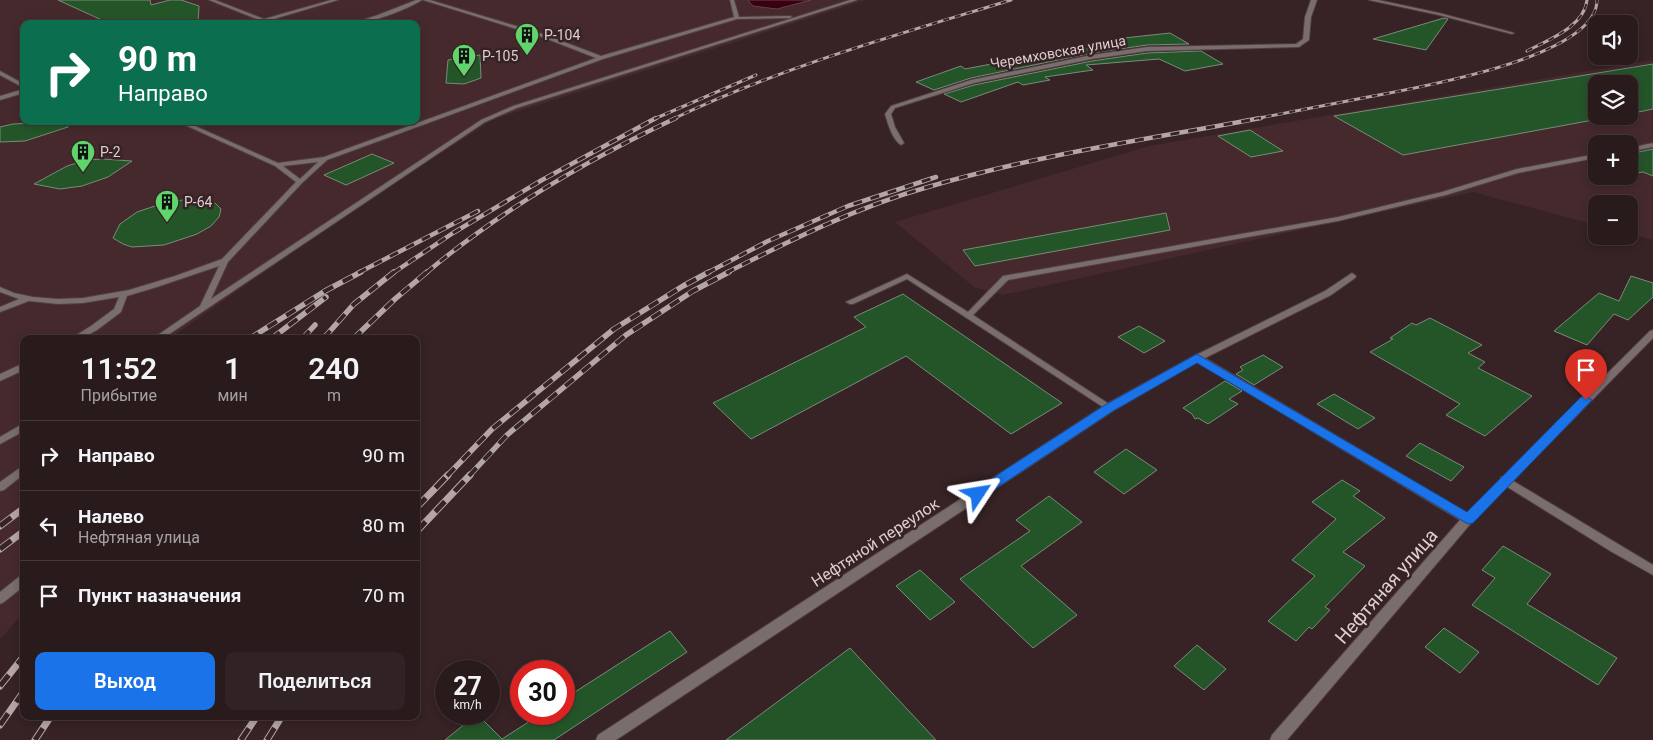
<!DOCTYPE html>
<html lang="ru">
<meta charset="utf-8">
<style>
:root{--surface:#291a1c;--page:#312325;--text:#f1f3f6;--muted:#a5a1a3;--line:#45383b;--accent:#1a73e8}
body{margin:0;font-family:Roboto,sans-serif;background:var(--page);color:var(--text);height:100vh;display:flex;flex-direction:column;font-size:19px;white-space:nowrap}
*{box-sizing:border-box;margin:0}
p{font-size:16px;color:var(--muted)}
.icon{flex:none;width:28px;height:28px;fill:none;stroke:currentColor;stroke-width:2;stroke-linecap:round;stroke-linejoin:round}
.map{position:relative;flex:1;overflow:hidden}
.side{position:absolute;left:20px;top:335px;width:400px;height:385px;display:flex;flex-direction:column;background:var(--surface);border-radius:10px;box-shadow:0 2px 8px #0003,0 0 0 1px var(--line)}
.side>*{flex:none}
.guide{position:absolute;left:20px;top:20px;width:400px;height:105px;border-radius:10px;box-shadow:0 2px 8px #0003,0 0 0 1px var(--line);background:#0b6e4f;color:#fff;overflow:hidden}
.tools{position:absolute;left:1588px;top:15px;display:grid;gap:10px}
.tools a{display:grid;place-items:center;width:50px;height:50px;border-radius:10px;background:var(--surface);box-shadow:0 2px 8px #0003,0 0 0 1px var(--line);font-size:25px}
.speed{position:absolute;left:435px;top:660px;display:flex;gap:10px;font-size:25px;font-weight:700;text-align:center}
.speed>*{display:grid;place-content:center;width:65px;height:65px;border-radius:50%;background:var(--surface);box-shadow:0 2px 8px #0003,0 0 0 1px var(--line);line-height:1}
.speed small{font-size:12px;font-weight:400}
.speed .limit{border:8px solid #d22;background:#fff;color:#111}
.pin{position:absolute;display:grid;place-items:center;width:42px;height:42px;color:#fff;margin:-51px -21px;border-radius:50% 50% 50% 0;rotate:-45deg;box-shadow:0 0 5px #0007}
.pin .icon{rotate:45deg}
.me{position:absolute;width:55px;margin:-28px;rotate:57deg;stroke-linejoin:round;filter:drop-shadow(0 0 4px #0008)}
.turn{display:flex;align-items:center;gap:18px;height:105px;padding:0 15px;font-size:22px}
.turn .icon{width:65px;height:65px;stroke-width:2.5}
.turn b{display:block;font-size:35px;line-height:42px}
.eta{display:flex;justify-content:space-evenly;align-items:center;height:85px;text-align:center}
.eta b{font-size:30px;font-weight:600;line-height:35px}
.primary-button{display:flex;gap:10px;margin-top:auto;padding:10px 15px}
.primary-button a{flex:1;height:58px;border-radius:10px;background:var(--accent);color:#fff;font-size:20px;font-weight:600;line-height:58px;text-align:center}
.primary-button a+a{background:var(--page);color:var(--text)}
ul{padding:0;list-style:none}
li{display:flex;align-items:center;gap:15px;height:70px;padding:0 15px;border-top:1px solid var(--line)}
li div{flex:1}
li b{display:block;font-size:19px}
li em{font-style:normal}
.map>svg:first-child{display:block}
</style>
<div class="map">
<svg width="1653" height="740" viewBox="0 0 1653 740">
<rect width="100%" height="100%" fill="#372225"/>
<path fill="#45292d" fill-rule="evenodd" d="M0 0H866L494 119 351 211 169 339H24V613L0 639ZM24 24H416V121H24Z
M1653 60V240L1629 234V204H1596V225L1473 192 1003 295 974 287 895 222 1149 146ZM1596 84H1629V116H1596ZM1596 144H1629V176H1596Z"/>
<path fill="#380010" stroke="#6a3e4a" d="M748 0H811L777 9 753 6Z"/>
<path fill="#245529" stroke="#798b79" d="M58 0H150L151 5 170 0H181L199 6 198 24H104V21Z
M1444 18 1448 19 1426 50 1373 39Z
M1170 33 1189 44 1147 45 1092 53 971 78 934 90 916 82 961 66 965 69 1071 49 1076 51 1127 41 1124 38Z
M1201 51 1223 64 1185 71 1159 59 1086 65 1093 70 1045 77 1050 80 1023 85 1018 82 961 102 944 94 974 85 1092 61 1147 53Z
M480 55 481 78 464 84 446 83 448 60Z
M1653 64V109L1629 114V84H1596V116H1615L1403 155 1334 116Z
M67 121 68 127 25 141 0 142V127L13 124Z
M1250 130 1283 151 1251 157 1218 136Z
M1653 149V176L1643 172 1629 174V154Z
M372 154 394 163 346 185 324 175Z
M103 159 132 161 108 177 82 186 60 189 34 184 67 166 87 160Z
M189 199 205 200 215 203 221 209 219 217 211 226 197 234 164 245 132 247 123 244 113 238 120 224 137 212 164 203Z
M1166 213 1170 230 975 266 963 250Z
M1631 276 1653 283V297L1628 320 1614 314 1587 345 1554 331 1599 293 1619 301Z
M903 294 1062 403 1011 434 906 356 751 439 713 403 866 327 854 317Z
M1430 318 1482 345 1468 353 1485 362 1478 368 1532 396 1485 436 1446 415 1460 404 1370 352 1393 339 1390 338 1412 323 1416 325Z
M1139 326 1165 341 1144 353 1118 337Z
M1263 355 1283 367 1254 385 1236 374 1243 370 1240 367Z
M1225 381 1242 391 1229 399 1238 404 1208 424 1198 418 1195 419 1192 414 1183 408Z
M1334 394 1375 418 1358 429 1317 404Z
M1420 443 1464 467 1451 481 1406 456Z
M1126 449 1157 470 1124 494 1094 472Z
M1342 480 1360 491 1353 496 1385 518 1343 552 1365 566 1325 607 1330 610 1312 629 1309 627 1296 641 1268 621 1315 576 1292 560 1336 519 1312 502Z
M1049 496 1082 522 1021 566 1077 615 1033 648 960 579 1030 531 1016 520Z
M1503 546 1551 574 1527 604 1617 658 1598 685 1472 605 1495 578 1482 570Z
M920 570 955 602 930 620 896 586Z
M1444 628 1479 652 1460 673 1425 647Z
M670 631 687 652 554 740H445L477 714 502 739 541 714H564V699Z
M1197 645 1226 669 1204 690 1174 666Z
M850 648 936 740H726Z"/>
<g fill="none" stroke-linecap="round" stroke-linejoin="round">
<defs>
<path id="service" d="M209 0H215L264 19 331 0H338L257 24H249L259 20Z
M416 0H422C406 10 369 24 350 24L378 15Z
M423 0H430L546 35 601 56 734 17 730 0H734L739 17 790 16 792 17 790 18 737 19 603 59 327 160 302 183 228 262 211 299 481 120 513 106 850 0H857L517 108 485 122 162 339H152L200 306 219 266 157 287 127 296 121 312 97 330 81 339H70L91 326 114 309 119 297 83 303 58 304 29 301 0 312V307L19 299 0 292V287L14 293 33 297 58 299 83 298 129 290 175 276 222 259 296 182 275 166 176 121H184L278 163 324 157 596 58 542 37ZM318 162 300 179 283 166Z
M1369 0H1378L1439 13 1514 33 1512 34 1439 15Z
M0 71 24 84V88L0 75Z
M24 89V93L0 100V96Z
M1653 143V147L1629 152V148Z
M1596 154V158L1518 173 1446 195 1338 221 1008 280 973 315 1112 406 1114 408 1112 410 1109 411 907 279 853 304H850L846 302 907 274 968 312 1003 276 1338 217 1442 192 1517 169Z
M24 363V370L0 381V374Z
M24 423V431L0 444V437Z
M24 465V474L4 490 0 491V482Z
M1505 476 1653 565V575L1612 552 1501 483 1500 480 1501 477Z
M24 574V586L4 602 0 604V592L20 576Z"/>
<path id="minor" d="M1311 0H1317L1311 17 1309 40 1299 47 1147 51 1092 59 974 83 895 108 891 114 895 127 904 143 901 145C892 139 888 124 885 114L891 106 971 80 1092 55 1147 47 1296 44 1303 39 1305 17Z
M1352 273 1356 276 1355 278 1331 295 1205 358 1467 513 1650 331 1653 330V338L1472 522 1287 740H1270L1272 735 1460 520 1197 362 1113 411 616 740H596L598 735 1105 405 1194 356 1325 291Z"/>
</defs>
<use href="#service" stroke="#523e40" stroke-width="2"/>
<use href="#minor" stroke="#523e40" stroke-width="2"/>
<use href="#service" fill="#796d6e" fill-rule="evenodd"/>
<use href="#minor" fill="#796d6e" fill-rule="evenodd"/>
<defs>
<path id="rail-far3" d="M1527 51C1548 40 1584 27 1587 0
M654 119 756 75
M673 119C781 67 897 35 1011 0
M1254 119C1290 112 1327 105 1363 98 1409 89 1597 59 1597 0"/>
<path id="rail-far2" d="M358 273 478 211
M393 273 453 233 542 180 656 118
M426 273C501 210 587 160 676 118
M707 273 768 241 848 206 936 177
M726 273C791 240 857 207 928 187 1036 155 1150 139 1261 118"/>
<path id="rail-far1" d="M249 339 325 291 361 272
M271 339 326 297
M302 339 315 325
M323 339 354 304 394 272
M353 339 395 299 427 272
M447 476 492 429 614 329 683 286 709 272
M469 476 507 435 626 335 693 291 729 272"/>
<path id="rail" d="M416 508 448 475
M0 526 24 508
M416 532 470 475
M0 549 24 531
M0 686 24 656
M0 725 24 691
M35 740 51 716
M241 740 257 716
M267 740 282 716"/>
</defs>
<use href="#rail-far3" stroke="#b4a5a6" stroke-width="3"/>
<use href="#rail-far2" stroke="#b4a5a6" stroke-width="4.5"/>
<use href="#rail-far1" stroke="#b4a5a6" stroke-width="5.5"/>
<use href="#rail" stroke="#b4a5a6" stroke-width="7"/>
<use href="#rail-far3" stroke="#372225" stroke-width="2" stroke-dasharray="6" stroke-linecap="butt"/>
<use href="#rail-far2" stroke="#372225" stroke-width="3" stroke-dasharray="9" stroke-linecap="butt"/>
<use href="#rail-far1" stroke="#372225" stroke-width="4" stroke-dasharray="11" stroke-linecap="butt"/>
<use href="#rail" stroke="#372225" stroke-width="5" stroke-dasharray="14" stroke-linecap="butt"/>
</g>
<path fill="#1a73e8" stroke="#114b97" d="M1197 354 1467 512 1581 397 1586 396 1592 400 1473 523 1468 524 1197 363 1113 411 983 497H974L972 494 974 490 1105 405Z"/>
<defs>
<symbol id="building-pin" viewBox="-11 -11 22 30"><path d="M0 17L-7.5 6A9.5 9.5 0 1 1 7.5 6Z" fill="#5fd56b" stroke="#372225"/><path d="M-4-6H4V6H1V3H-1V6H-4ZM-2.5-4.3h1.7v1.8h-1.7ZM.8-4.3h1.7v1.8H.8ZM-2.5-1h1.7V.8h-1.7ZM.8-1h1.7V.8H.8Z" fill="#111"/></symbol>
</defs>
<g fill-rule="evenodd">
<use href="#building-pin" x="513" y="21" width="28" height="38"/>
<use href="#building-pin" x="450" y="42" width="28" height="38"/>
<use href="#building-pin" x="69" y="138" width="28" height="38"/>
<use href="#building-pin" x="153" y="188" width="28" height="38"/>
</g>
<g text-anchor="middle" stroke-width="5" stroke-linejoin="round" paint-order="stroke">
<g font-size="14" fill="#ddcfd0" stroke="#372225" text-anchor="start">
<text x="544" y="40">Р-104</text>
<text x="482" y="61">Р-105</text>
<text x="100" y="157">Р-2</text>
<text x="184" y="207">Р-64</text>
</g>
<g font-size="14" fill="#ddcfd0" stroke="#372225">
<text transform="translate(1058 52) rotate(-10)" y="5">Черемховская улица</text>
</g>
<g font-size="16" fill="#ddcfd0" stroke="#372225">
<text transform="translate(875 542) rotate(-33)" y="6">Нефтяной переулок</text>
</g>
<g font-size="19" fill="#ddcfd0" stroke="#372225">
<text transform="translate(1386 586) rotate(-49)" y="7">Нефтяная улица</text>
</g>
</g>
</svg>
<div class="tools">
<a><svg class="icon" aria-label="sound" viewBox="0 0 24 24"><path d="M4 9h4l5-4v14l-5-4H4zM17 9q2 3 0 6"/></svg></a>
<a><svg class="icon" aria-label="layers" viewBox="0 0 24 24"><path d="M12 4l9 5-9 5-9-5zM3 14l9 5 9-5"/></svg></a>
<a>+</a>
<a>−</a>
</div>
<div class="speed"><div>27<small>km/h</small></div><div class="limit">30</div></div>
<div class="pin" style="left:1586px;top:400px;background:#d93025"><svg class="icon" aria-label="arrive" viewBox="0 0 24 24"><path d="M6 21V4h12l-3 4 3 4H6"/></svg></div>
<svg class="me" style="left:978px;top:494px" viewBox="-20 -20 40 40"><path d="M0-17L14 15 0 8-14 15z" fill="#1a73e8" stroke="#fff" stroke-width="4"/></svg>
<div class="guide">
<div class="turn"><svg class="icon" aria-label="right" viewBox="0 0 24 24"><path d="M7 20v-9h11M14 6l5 5-5 5"/></svg><div><b>90 m</b>Направо</div></div>
</div>
<section class="side">
<div class="eta">
<div><b>11:52</b><p>Прибытие</p></div>
<div><b>1</b><p>мин</p></div>
<div><b>240</b><p>m</p></div>
</div>
<ul>
<li><svg class="icon" aria-label="right" viewBox="0 0 24 24"><path d="M7 20v-9h11M14 6l5 5-5 5"/></svg><div><b>Направо</b></div><em>90 m</em></li>
<li><svg class="icon" aria-label="left" viewBox="0 0 24 24"><path d="M17 20v-9H6M10 6l-5 5 5 5"/></svg><div><b>Налево</b><p>Нефтяная улица</p></div><em>80 m</em></li>
<li><svg class="icon" aria-label="arrive" viewBox="0 0 24 24"><path d="M6 21V4h12l-3 4 3 4H6"/></svg><div><b>Пункт назначения</b></div><em>70 m</em></li>
</ul>
<div class="primary-button"><a>Выход</a><a>Поделиться</a></div>
</section>
</div>
